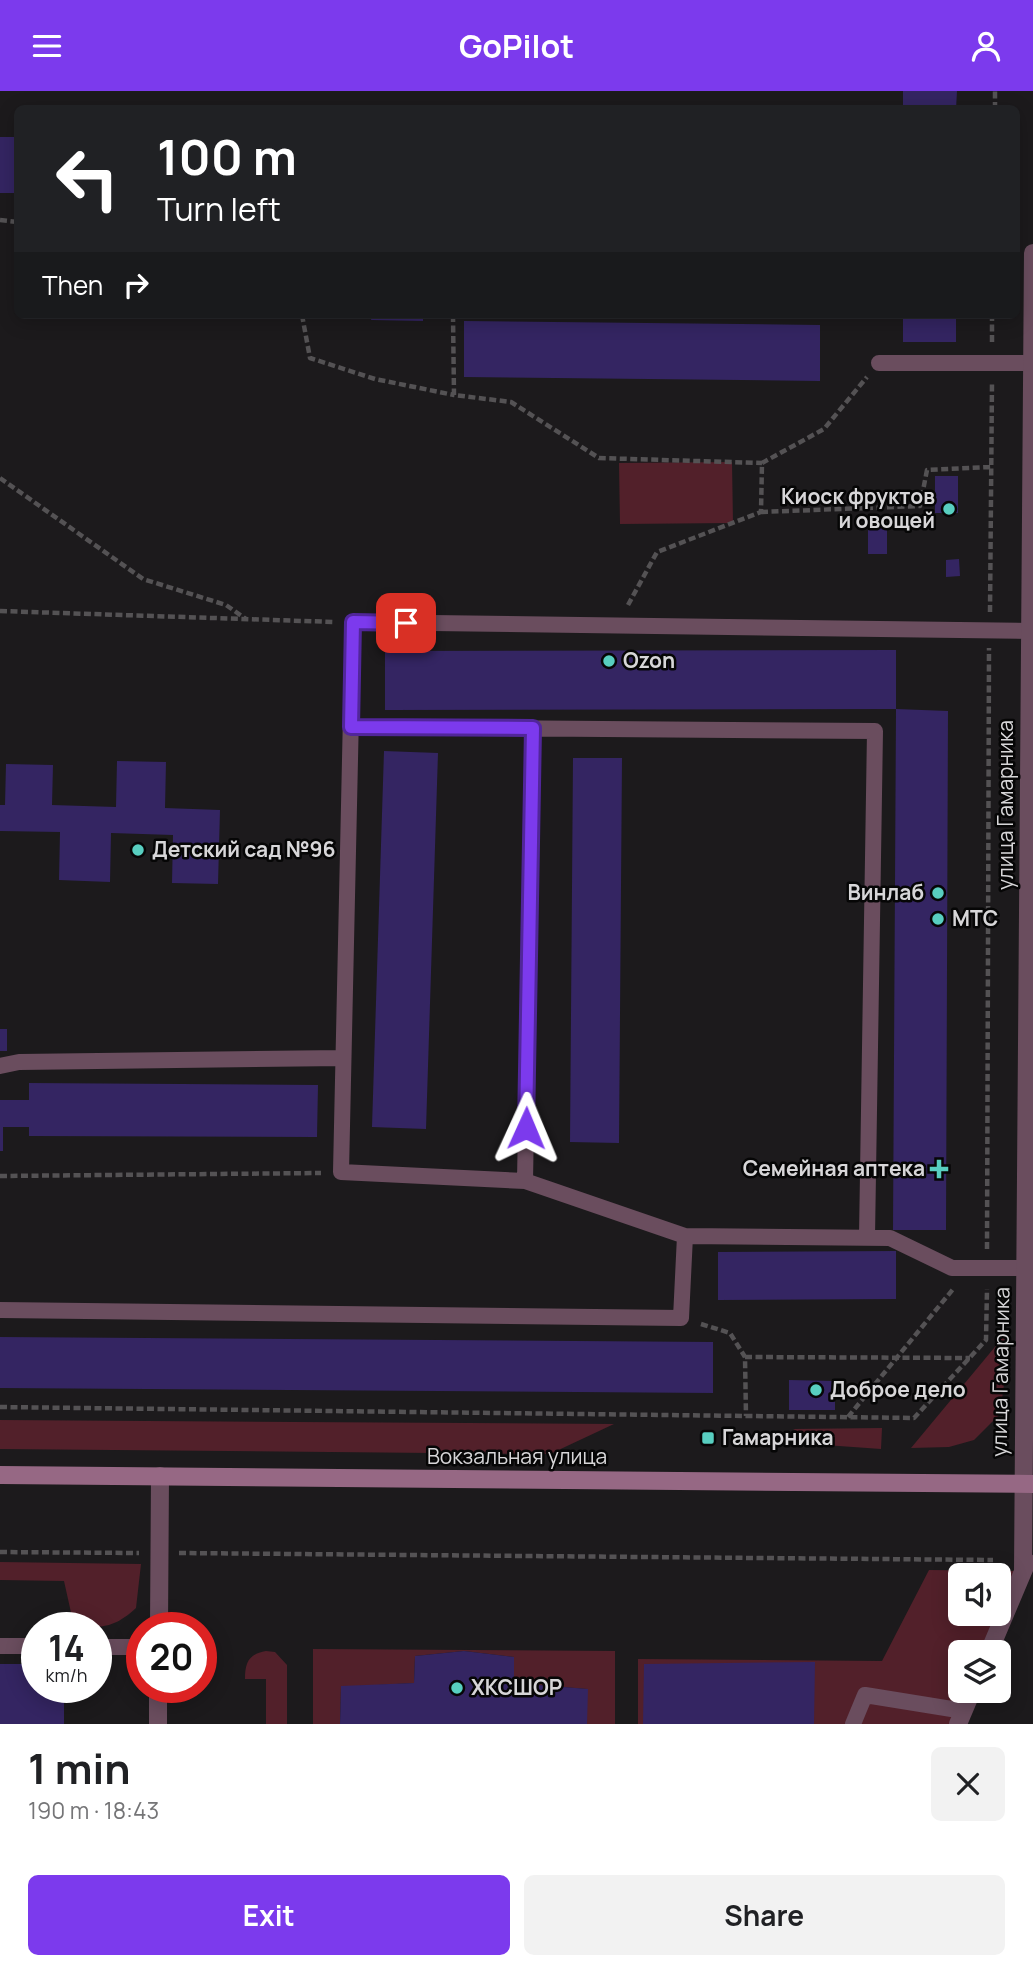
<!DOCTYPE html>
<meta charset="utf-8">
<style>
:root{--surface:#fff;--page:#f2f2f2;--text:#202124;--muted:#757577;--accent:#7c3aed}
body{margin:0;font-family:Manrope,sans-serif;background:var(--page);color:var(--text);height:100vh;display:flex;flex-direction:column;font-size:26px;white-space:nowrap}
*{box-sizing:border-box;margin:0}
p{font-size:23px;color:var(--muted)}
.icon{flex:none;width:38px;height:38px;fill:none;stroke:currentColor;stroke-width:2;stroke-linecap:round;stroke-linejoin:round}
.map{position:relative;height:1633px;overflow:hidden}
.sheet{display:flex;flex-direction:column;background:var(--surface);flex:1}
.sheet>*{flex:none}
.top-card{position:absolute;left:14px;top:14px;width:1006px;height:214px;border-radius:10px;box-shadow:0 4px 18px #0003;background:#202124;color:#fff;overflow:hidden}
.controls{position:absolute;left:948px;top:1472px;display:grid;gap:14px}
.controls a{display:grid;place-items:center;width:63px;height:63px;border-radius:10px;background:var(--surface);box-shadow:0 4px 18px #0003;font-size:35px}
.speed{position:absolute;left:21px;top:1521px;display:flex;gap:14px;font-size:35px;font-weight:700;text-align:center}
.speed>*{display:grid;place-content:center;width:91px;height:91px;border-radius:50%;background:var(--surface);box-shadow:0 4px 18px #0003;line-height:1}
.speed small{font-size:18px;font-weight:400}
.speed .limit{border:10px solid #d22;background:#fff;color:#111}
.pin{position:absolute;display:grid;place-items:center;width:60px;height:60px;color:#fff;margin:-30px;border-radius:14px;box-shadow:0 4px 10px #0006}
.me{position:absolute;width:77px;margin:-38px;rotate:1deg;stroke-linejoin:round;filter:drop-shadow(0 0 5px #0008)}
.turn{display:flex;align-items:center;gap:24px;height:147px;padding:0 28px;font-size:32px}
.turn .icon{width:91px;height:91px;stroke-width:2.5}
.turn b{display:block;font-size:49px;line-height:60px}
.then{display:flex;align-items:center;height:66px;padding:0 28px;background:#0003;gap:14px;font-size:26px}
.round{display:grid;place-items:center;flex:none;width:74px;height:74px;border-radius:10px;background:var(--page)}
.head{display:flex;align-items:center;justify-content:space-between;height:119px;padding:0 28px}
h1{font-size:42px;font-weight:700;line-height:52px}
.primary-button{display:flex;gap:14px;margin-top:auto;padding:14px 28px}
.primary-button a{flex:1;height:80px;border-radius:10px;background:var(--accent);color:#fff;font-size:28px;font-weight:700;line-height:80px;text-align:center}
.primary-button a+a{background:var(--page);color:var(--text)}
header{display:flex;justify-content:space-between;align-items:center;height:91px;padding:0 28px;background:var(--accent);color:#fff;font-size:32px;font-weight:700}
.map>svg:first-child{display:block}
</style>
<header><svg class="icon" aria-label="menu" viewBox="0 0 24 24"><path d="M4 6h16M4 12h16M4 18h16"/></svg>GoPilot<svg class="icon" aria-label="person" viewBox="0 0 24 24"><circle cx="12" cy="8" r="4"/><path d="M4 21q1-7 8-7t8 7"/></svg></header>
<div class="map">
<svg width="1033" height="1633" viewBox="0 0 1033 1633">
<rect width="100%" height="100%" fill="#1c1a1c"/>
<path fill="#52202a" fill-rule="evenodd" d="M732 371 733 432 620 433 619 372Z
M1004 1245 1007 1271 1000 1323 974 1349 949 1356 911 1357Z
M0 1329 614 1333 550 1363 0 1358Z
M882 1337 881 1358 825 1354 793 1338Z
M0 1471 141 1473 136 1517C114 1537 103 1537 74 1535L64 1490 0 1489Z
M929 1479 1023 1480 989 1561H961V1600H972L958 1633H638V1568L882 1570ZM961 1484H999V1522H961Z
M313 1558 615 1560V1633H587V1598L514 1592V1566L464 1560 415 1565 414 1592 341 1596 340 1633H313Z
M266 1560 275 1561 287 1574V1633H266V1588H245C245 1571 249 1563 266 1560Z"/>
<path fill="#342562" d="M903 0H957L956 18H903Z
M0 46H18V102H0Z
M372 224H423V230L371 229Z
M903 224H956V251H903Z
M464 230 820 234V290L464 286Z
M935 385H958V422H935Z
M868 437H887V463H868Z
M959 468 960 485 946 486V469Z
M896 559V618L948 620 946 1139H893L896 618 385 619V560Z
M384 660 438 662 426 1038 372 1036Z
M573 667H622L619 1052 570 1051Z
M117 670 166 671 165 717 220 719 218 793 172 792 173 744 111 742 110 791 59 789 60 741 0 740V714H5L6 673 53 674 52 714 116 716Z
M0 938H7V960H0Z
M29 992 318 994 317 1046 29 1045V1036H3V1060H0V1009H29Z
M896 1160V1208L718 1209V1161Z
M0 1246 713 1251V1302L0 1297Z
M789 1289 835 1290V1319H789Z
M464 1560 514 1566V1592L588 1598 587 1633H340L341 1595 414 1592 415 1565Z
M815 1571 814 1633H643L644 1573Z
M0 1573H37V1596H64V1633H0Z"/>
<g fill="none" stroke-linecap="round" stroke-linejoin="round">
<path stroke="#545254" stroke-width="4.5" stroke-dasharray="7 3.5" stroke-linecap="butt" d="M995 18V0
M0 129 18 131
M302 224 310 267 375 288 454 304
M453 224 454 304 511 311 599 367 762 372
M992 251V224
M0 387 143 488 226 514 246 528
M761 421 920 415 927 379 991 376
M628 514 657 461 761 421 762 372 824 338 867 286
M0 520 335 531
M990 521 992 291
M0 1085 321 1082
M987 1158 989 557
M701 1233 730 1242 745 1266 746 1325
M745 1266 970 1267
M0 1316 914 1327 986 1249 987 1198
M848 1326 954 1197
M0 1461 139 1462
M179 1462 993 1469"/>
<path stroke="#6a4d5e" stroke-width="16" d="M879 272H1032
M351 636 875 640 867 1146
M533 637 525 1090 685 1145
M0 975 19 971 343 967
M525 1090 341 1081 353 531 1033 540
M0 1219 681 1227 685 1145 890 1147 952 1177H1033
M0 1555H37
M96 1556H142
M853 1633 865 1604 964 1620"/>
<path stroke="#6a4d5e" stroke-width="18" d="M159 1536 160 1385
M158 1633V1596"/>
<path stroke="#6a4d5e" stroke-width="18" d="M1023 1480 1033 162
M989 1561 1027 1471
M958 1633 972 1600"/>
<path stroke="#966884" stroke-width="18" d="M0 1384 1033 1393"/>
</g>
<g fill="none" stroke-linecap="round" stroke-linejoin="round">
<defs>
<path id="route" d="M406 532 353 531 351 636 533 637 526 1037"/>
</defs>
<use href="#route" stroke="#51269a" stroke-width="18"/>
<use href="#route" stroke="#7c3aed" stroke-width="12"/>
</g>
<g fill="#58cec0" stroke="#060606" stroke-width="2.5">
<circle cx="949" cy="418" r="7"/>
<circle cx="609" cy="570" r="7"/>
<circle cx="138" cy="759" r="7"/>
<circle cx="938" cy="802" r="7"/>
<circle cx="938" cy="828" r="7"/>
<path d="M935.5 1067.5h7v7h7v7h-7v7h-7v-7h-7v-7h7z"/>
<circle cx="816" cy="1299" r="7"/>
<rect x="701" y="1340" width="14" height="14" rx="3.5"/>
<circle cx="457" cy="1597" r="7"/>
</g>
<g text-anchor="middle" stroke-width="5" stroke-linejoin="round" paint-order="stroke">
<g font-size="21" font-weight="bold" fill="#d7d6d8" stroke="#060606" text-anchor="start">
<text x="935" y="413" text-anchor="end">Киоск фруктов<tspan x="935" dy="24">и овощей</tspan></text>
<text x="623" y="577">Ozon</text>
<text x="152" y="766">Детский сад №96</text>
<text x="924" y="809" text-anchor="end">Винлаб</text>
<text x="952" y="835">МТС</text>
<text x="925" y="1085" text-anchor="end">Семейная аптека</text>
<text x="830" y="1306">Доброе дело</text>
<text x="722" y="1354">Гамарника</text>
<text x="471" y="1604">ХКСШОР</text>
</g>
<g font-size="21" fill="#d7d6d8" stroke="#060606">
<text transform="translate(1006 714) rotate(-90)" y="7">улица Гамарника</text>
<text transform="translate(1001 1281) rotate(-89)" y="7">улица Гамарника</text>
<text x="517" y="1373">Вокзальная улица</text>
</g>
</g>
</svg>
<div class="controls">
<a><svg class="icon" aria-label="sound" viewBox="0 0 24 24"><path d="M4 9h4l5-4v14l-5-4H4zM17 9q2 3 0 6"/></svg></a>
<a><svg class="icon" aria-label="layers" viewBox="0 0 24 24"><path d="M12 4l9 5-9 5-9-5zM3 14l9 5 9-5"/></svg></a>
</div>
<div class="speed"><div>14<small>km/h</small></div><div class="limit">20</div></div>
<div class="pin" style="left:406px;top:532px;background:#d93025"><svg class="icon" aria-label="arrive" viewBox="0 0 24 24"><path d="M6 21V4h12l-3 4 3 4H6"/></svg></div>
<svg class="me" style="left:526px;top:1037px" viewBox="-20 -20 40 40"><path d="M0-17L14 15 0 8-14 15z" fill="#7c3aed" stroke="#fff" stroke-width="4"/></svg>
<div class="top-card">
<div class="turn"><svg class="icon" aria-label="left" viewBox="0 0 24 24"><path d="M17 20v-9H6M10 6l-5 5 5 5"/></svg><div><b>100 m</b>Turn left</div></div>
<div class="then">Then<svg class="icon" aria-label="right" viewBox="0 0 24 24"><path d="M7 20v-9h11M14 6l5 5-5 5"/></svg></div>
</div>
</div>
<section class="sheet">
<div class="head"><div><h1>1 min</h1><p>190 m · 18:43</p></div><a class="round"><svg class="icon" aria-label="close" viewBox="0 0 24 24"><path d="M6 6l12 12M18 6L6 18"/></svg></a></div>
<div class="primary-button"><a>Exit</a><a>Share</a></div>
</section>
